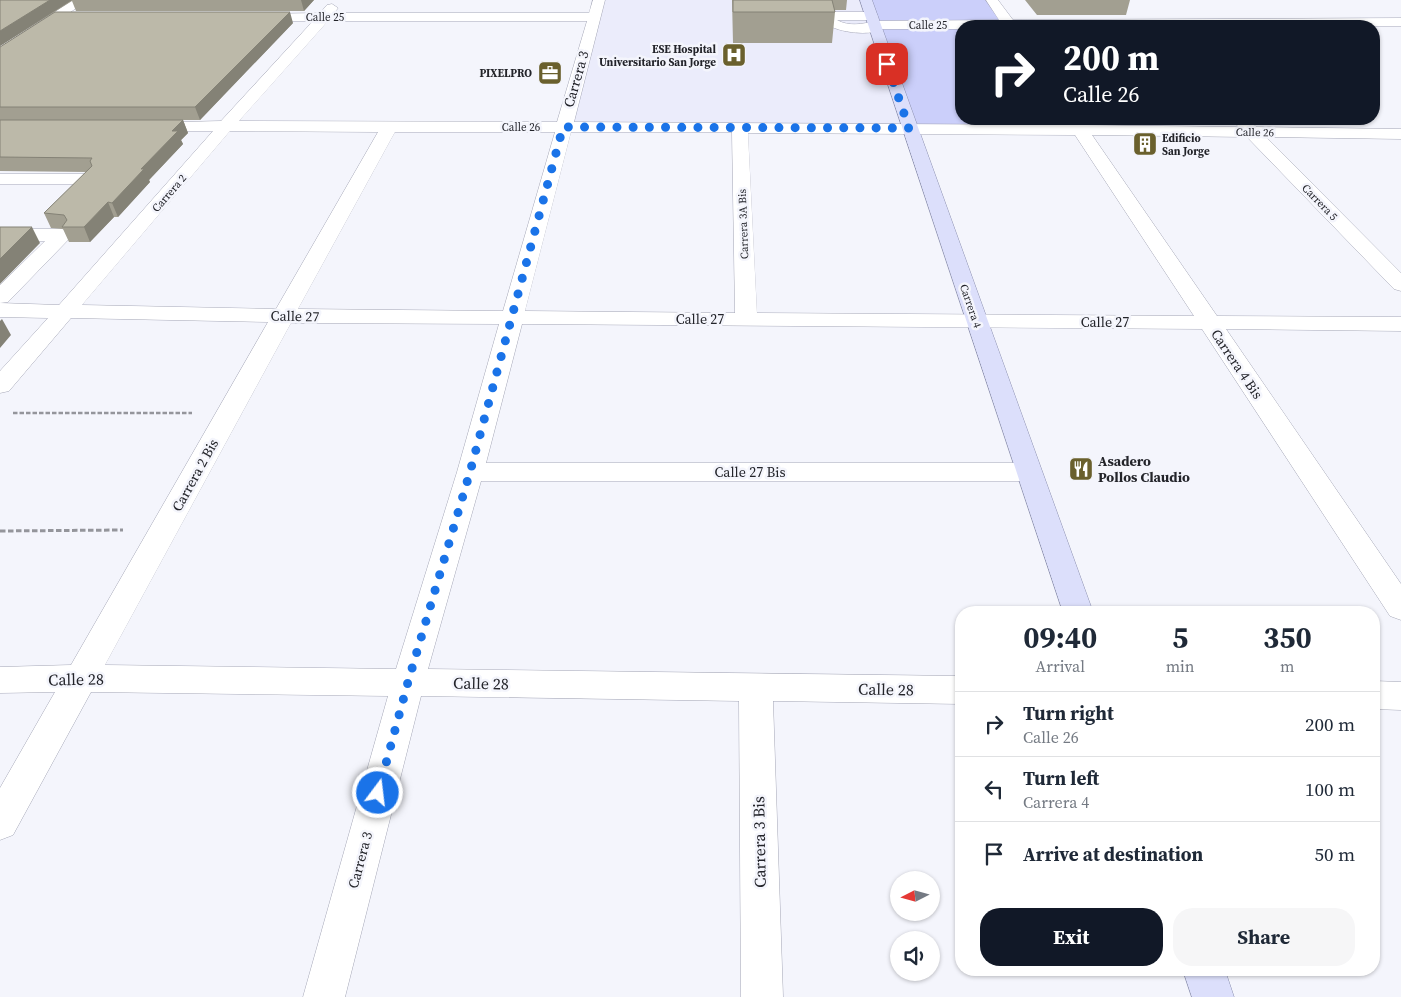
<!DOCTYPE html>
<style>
:root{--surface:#fff;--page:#f6f6f7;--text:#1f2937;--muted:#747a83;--line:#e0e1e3;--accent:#111827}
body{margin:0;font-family:"Source Serif 4",serif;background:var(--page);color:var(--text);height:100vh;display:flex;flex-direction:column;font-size:19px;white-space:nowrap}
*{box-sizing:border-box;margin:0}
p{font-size:16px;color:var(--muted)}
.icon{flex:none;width:28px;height:28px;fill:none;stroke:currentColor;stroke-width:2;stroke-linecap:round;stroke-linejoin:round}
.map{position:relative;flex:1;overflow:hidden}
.details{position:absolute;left:955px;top:606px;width:425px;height:370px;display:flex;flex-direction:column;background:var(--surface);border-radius:20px;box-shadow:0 1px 4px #0004}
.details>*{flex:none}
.banner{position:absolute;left:955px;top:20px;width:425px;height:105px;border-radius:20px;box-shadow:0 1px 4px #0004;background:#111827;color:#fff;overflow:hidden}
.needle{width:32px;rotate:264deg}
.buttons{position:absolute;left:890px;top:871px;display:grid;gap:10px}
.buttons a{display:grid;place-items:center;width:50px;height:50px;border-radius:50%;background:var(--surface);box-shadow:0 1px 4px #0004;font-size:25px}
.pin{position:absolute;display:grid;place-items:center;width:42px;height:42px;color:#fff;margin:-21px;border-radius:10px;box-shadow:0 2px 8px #0006}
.me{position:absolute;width:55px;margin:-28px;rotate:15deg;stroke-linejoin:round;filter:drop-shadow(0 0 4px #0008)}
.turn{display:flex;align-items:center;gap:18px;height:105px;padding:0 25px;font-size:22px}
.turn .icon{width:65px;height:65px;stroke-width:2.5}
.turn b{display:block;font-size:35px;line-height:42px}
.eta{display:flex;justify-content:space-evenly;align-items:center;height:85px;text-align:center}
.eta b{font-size:30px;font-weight:700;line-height:35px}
.button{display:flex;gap:10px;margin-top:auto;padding:10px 25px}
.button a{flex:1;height:58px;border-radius:20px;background:var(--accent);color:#fff;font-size:20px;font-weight:700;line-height:58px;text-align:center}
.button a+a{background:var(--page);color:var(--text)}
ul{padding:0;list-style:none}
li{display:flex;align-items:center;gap:15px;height:65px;padding:0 25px;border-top:1px solid var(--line)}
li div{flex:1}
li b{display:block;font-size:19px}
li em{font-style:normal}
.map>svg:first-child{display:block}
</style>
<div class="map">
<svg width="1401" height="997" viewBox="0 0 1401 997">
<rect width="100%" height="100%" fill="#f4f5fc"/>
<path fill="#ebecfb" d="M599 0H865L909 128 563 127Z"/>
<path fill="#cbcffa" d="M866 0H992L1010 26H961V119H1073L1080 130 909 128Z"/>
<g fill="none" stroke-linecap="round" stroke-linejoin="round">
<defs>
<path id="minor" d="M73 0H88L5 57 0 58V48Z
M593 0H605L574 122 1069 125 1065 119H1081L1085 125 1238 127 1237 125 1239 122C1247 119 1251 121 1256 127L1401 129V139L1266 137 1401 273V291L1394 289 1247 137 1092 135 1217 316 1401 317V331L1226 329 1401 584V620L1390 616 1202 329 522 324 486 463H1029L1038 466 1042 472 1038 478 1029 481H481L428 669 961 676V704L773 701 783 997H741L739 701 421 696 345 997H303L388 696 91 692 13 835 0 840V788L55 692 0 693V667L71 665 268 322 71 318 9 391 0 393V371L48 318 0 317V285L45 241H0V229H62L69 231 72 235 69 239 8 302 0 303 59 305 213 131H148L142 129 140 126 142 123 221 121 313 21H253L248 20 246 17 248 14 320 13 327 5 332 4 338 8 334 13H589ZM328 21H587L557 122 239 121ZM230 131 378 132 276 309 82 305ZM395 132H555L503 311 298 309ZM571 132H732L735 313 525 311ZM748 133 1075 135 1194 316 757 313ZM291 323 499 324 457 472 396 669 105 665Z
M986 0H998L1013 20 1401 18V26H961V29H881C870 37 832 32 823 21L829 13 834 12H871L878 16 871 20H837C849 27 863 24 875 21L999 20Z
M0 174H88L94 175 97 179 94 183 88 184H0Z
M1374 681 1401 682V710L1374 709Z"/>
<path id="major" d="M860 0H872L1093 612H1063Z
M1183 970H1225L1234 997H1192Z"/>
</defs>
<use href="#minor" stroke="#a5a7b7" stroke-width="1"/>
<use href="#major" stroke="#8c90b0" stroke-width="1"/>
<path stroke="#94959b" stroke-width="2.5" stroke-dasharray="4.5 2" stroke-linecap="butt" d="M13 413H192"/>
<path stroke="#94959b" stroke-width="3" stroke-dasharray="5.5 2.5" stroke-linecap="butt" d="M0 531 123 530"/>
<use href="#minor" fill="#fff" fill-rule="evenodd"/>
<use href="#major" fill="#dcdffb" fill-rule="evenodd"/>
</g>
<path fill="#a29f91" d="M0 0H314L304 11H76L72 1 0 46Z
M732 0H847L846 10H834L835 12 832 43H733Z
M1025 0H1130L1126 15H1037Z
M293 23 200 120H183L188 133 181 140 183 144 149 180 150 182 118 217H114L90 242H69L63 229 51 228 44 213 87 172 0 171V47Z"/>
<path fill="#848276" d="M50 0H72L0 46V31Z
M301 0H314L304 11Z
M290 12 293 23 200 120 195 107Z
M183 120 188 133 181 140 183 144 149 180 150 182 118 217 112 203 141 169 172 131Z
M108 202 114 217 90 242 84 227Z
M32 227 40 243 0 284V259Z
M2 319 11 335 0 348V321Z"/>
<path fill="#bcb9a9" stroke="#848276" d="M0 0H50L0 31Z
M733 0H832L835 12H733Z
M55 12H290L195 107H0V47Z
M0 120H183L172 131H178L141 169H144L112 203 108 202 84 227H62L67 220 64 215 44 213 92 166 90 161 92 158 0 157Z
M0 227H32L0 259Z"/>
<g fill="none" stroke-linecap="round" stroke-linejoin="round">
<path stroke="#1a73e8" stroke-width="9" stroke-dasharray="0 16.2" d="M378 793 408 682 470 472 563 127 909 128 887 64"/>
</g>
<defs>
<symbol id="hospital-square" viewBox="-11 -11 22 22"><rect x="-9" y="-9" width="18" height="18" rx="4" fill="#6a602d" stroke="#f4f5fc"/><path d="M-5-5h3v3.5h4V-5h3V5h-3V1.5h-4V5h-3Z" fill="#fff"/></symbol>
<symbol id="office-square" viewBox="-11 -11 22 22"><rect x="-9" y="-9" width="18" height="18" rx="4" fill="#6a602d" stroke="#f4f5fc"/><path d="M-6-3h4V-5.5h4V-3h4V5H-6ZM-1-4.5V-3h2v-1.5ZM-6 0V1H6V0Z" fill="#fff"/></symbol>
<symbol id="building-square" viewBox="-11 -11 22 22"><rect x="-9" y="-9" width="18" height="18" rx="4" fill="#6a602d" stroke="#f4f5fc"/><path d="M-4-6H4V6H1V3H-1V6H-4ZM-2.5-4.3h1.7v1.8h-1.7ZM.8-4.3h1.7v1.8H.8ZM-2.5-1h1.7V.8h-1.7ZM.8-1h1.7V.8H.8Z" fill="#fff"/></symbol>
<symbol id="restaurant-square" viewBox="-11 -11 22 22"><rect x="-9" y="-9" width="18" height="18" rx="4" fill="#6a602d" stroke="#f4f5fc"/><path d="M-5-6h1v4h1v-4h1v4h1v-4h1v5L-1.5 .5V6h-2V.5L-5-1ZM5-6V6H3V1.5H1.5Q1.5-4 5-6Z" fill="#fff"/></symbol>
</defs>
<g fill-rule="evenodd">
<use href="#hospital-square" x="720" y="41" width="28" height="28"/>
<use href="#office-square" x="536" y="59" width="28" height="28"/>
<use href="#building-square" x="1131" y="130" width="28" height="28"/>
<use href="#restaurant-square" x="1067" y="455" width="28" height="28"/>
</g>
<g text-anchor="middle" stroke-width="5" stroke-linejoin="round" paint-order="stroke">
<g font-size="11" fill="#23242a" stroke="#f4f5fc">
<text x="325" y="21">Calle 25</text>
<text x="928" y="29">Calle 25</text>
<text x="521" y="131">Calle 26</text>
<text transform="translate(1255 132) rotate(1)" y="4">Calle 26</text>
<text transform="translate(169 193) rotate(-49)" y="4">Carrera 2</text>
<text transform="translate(1320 202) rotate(46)" y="4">Carrera 5</text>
<text transform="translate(743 224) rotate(-92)" y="4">Carrera 3A Bis</text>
<text transform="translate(971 306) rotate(71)" y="4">Carrera 4</text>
</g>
<g font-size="11" font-weight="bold" fill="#23242a" stroke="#f4f5fc" text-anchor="end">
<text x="716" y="53">ESE Hospital<tspan x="716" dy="13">Universitario San Jorge</tspan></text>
<text x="532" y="77">PIXELPRO</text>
<text x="1162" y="142" text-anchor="start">Edificio<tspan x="1162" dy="13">San Jorge</tspan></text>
</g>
<g font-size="14" fill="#23242a" stroke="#f4f5fc">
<text transform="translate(576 79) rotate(-74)" y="5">Carrera 3</text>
<text transform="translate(295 316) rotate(1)" y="5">Calle 27</text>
<text x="700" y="324">Calle 27</text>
<text x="1105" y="327">Calle 27</text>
<text transform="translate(1237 364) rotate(56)" y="5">Carrera 4 Bis</text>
<text x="750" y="477">Calle 27 Bis</text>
<text transform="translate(195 475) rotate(-61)" y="5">Carrera 2 Bis</text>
<text transform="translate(360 860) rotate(-75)" y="5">Carrera 3</text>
</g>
<g font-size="14" font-weight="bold" fill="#23242a" stroke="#f4f5fc" text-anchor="start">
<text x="1098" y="466">Asadero<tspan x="1098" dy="16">Pollos Claudio</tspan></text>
</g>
<g font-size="16" fill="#23242a" stroke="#f4f5fc">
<text transform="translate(76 679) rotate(-1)" y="6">Calle 28</text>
<text transform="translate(481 683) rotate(1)" y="6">Calle 28</text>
<text transform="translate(886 689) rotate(1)" y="6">Calle 28</text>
<text transform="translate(759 842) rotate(-91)" y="6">Carrera 3 Bis</text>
</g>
</g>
</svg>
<div class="buttons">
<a><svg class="needle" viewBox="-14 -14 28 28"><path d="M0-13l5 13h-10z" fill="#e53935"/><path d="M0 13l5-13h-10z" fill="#747a83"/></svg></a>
<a><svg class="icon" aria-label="sound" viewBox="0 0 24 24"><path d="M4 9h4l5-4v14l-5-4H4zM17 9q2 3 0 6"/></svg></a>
</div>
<div class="pin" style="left:887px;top:64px;background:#d93025"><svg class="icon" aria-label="arrive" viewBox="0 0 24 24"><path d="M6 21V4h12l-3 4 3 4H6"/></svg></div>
<svg class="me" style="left:378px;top:793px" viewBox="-20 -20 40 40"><circle r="17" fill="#1a73e8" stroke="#fff" stroke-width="3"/><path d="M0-11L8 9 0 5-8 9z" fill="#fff"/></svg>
<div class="banner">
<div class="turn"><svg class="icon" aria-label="right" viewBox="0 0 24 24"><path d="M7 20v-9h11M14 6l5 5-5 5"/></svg><div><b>200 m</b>Calle 26</div></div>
</div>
<section class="details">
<div class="eta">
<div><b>09:40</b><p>Arrival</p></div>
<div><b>5</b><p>min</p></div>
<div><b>350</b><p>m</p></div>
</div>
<ul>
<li><svg class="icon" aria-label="right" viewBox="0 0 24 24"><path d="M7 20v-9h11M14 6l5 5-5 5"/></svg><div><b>Turn right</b><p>Calle 26</p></div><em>200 m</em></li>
<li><svg class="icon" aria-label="left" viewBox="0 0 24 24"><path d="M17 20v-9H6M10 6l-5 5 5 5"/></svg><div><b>Turn left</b><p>Carrera 4</p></div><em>100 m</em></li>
<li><svg class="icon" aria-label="arrive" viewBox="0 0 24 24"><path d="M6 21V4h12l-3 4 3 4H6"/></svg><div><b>Arrive at destination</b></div><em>50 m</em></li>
</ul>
<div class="button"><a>Exit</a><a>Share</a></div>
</section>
</div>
